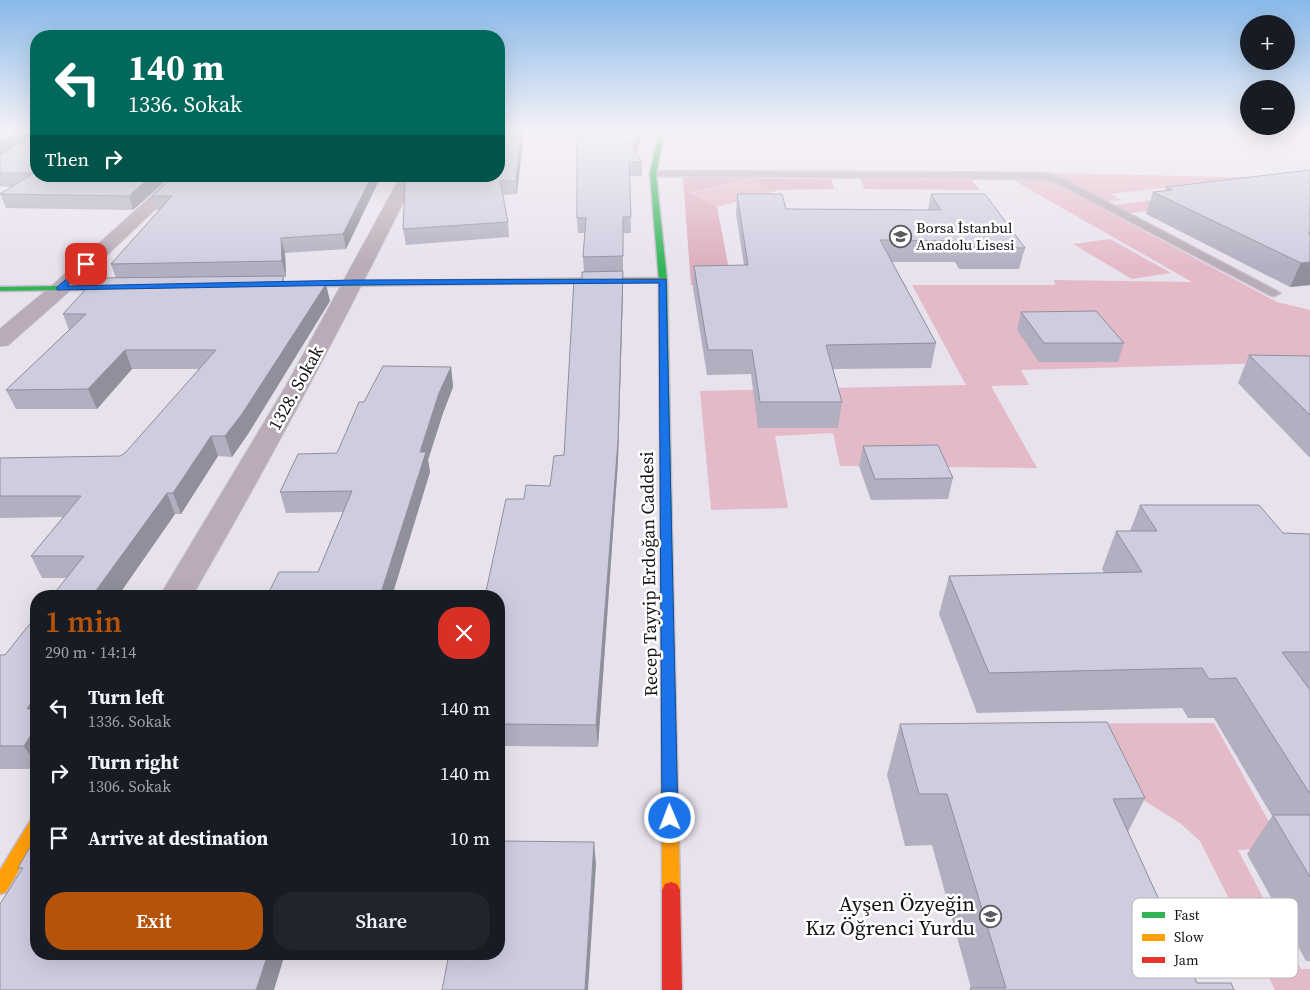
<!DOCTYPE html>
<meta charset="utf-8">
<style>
:root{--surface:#171b24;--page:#20242c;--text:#f1f3f6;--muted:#9ea1a6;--accent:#b45309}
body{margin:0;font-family:"Source Serif 4",serif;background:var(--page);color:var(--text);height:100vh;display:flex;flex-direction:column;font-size:19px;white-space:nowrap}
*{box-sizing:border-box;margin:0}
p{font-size:16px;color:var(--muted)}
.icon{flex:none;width:28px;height:28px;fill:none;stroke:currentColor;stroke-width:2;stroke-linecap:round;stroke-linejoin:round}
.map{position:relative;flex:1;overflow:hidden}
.side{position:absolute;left:30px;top:590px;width:475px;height:370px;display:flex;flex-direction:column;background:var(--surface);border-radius:20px;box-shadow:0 5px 20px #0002}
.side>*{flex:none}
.hud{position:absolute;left:30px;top:30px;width:475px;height:152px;border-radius:20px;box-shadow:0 5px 20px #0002;background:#00695c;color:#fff;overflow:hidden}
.tools{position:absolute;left:1240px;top:15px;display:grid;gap:10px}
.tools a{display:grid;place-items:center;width:55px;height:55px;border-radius:50%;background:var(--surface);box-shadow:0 5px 20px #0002;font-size:25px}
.pin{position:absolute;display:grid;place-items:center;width:42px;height:42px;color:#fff;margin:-21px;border-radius:10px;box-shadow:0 2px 8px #0006}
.me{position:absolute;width:55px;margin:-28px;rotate:359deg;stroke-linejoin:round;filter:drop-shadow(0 0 4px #0008)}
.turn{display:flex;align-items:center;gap:18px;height:105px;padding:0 15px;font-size:22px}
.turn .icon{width:65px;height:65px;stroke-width:2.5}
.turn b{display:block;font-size:35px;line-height:42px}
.then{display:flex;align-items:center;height:48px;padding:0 15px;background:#0003;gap:10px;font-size:19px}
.round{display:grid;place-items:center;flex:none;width:52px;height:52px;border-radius:20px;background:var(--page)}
.headline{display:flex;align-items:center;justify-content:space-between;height:85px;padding:0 15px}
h1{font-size:30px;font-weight:600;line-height:38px;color:var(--accent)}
.button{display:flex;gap:10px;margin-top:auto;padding:10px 15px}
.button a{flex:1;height:58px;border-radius:20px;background:var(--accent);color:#fff;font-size:20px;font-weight:600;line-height:58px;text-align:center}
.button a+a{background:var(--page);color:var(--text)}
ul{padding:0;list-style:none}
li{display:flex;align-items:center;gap:15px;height:65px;padding:0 15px}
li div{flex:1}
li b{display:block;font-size:19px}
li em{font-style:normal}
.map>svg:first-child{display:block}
</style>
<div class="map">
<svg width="1310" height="990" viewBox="0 0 1310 990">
<rect width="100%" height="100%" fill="#e8e2ed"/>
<path fill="#e5bac8" d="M1050 173 1310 179V192L1130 213 1115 205 1151 200 1195 184 1111 194 1121 200 1106 201Z
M747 179 777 191 717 207 688 194Z
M1013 180H1047L1054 183 1277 302 1310 310V362L1021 370 1029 385 991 386 1037 468 840 466 833 433 775 436 788 508 711 510 700 391 966 385 912 285H1055L1054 280 1192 282Z
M1110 239 1171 273 1132 279 1073 244Z
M1214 723 1283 847 1238 850 1301 969H1310V990H1275L1200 841 1180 823 1084 763 981 724Z"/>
<path fill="#dcadbd" d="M683 178 831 179 834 189 773 190 747 179 689 193 717 207 732 285H691Z
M860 179 971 180 980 190 865 189Z"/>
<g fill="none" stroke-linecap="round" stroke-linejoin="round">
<defs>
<path id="lane" d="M653 171 1045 173 1065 180 1280 293 1274 296 1270 295 1059 184 1044 179 650 176V172Z"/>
<path id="street" d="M36 130V137L0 139V131Z
M174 176H190L67 293 8 345 0 346V329L53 285Z
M401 176H416C346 319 271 459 192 596H160L285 388Z"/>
<path id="fast" d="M659 130H665L656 174 667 280 673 588 671 591H663L661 588 659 280 650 174Z
M550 279H553V283L247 287 243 285 247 283Z
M124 285H127V289L0 291V287Z"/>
<path id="slow" d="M1223 130H1310V134L1226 132Z
M663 278H666V282L550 283 546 281 550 279Z
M667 584 671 585 673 588 680 890 677 896 671 898 665 896 662 890 661 588 663 585Z
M36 819V841L6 892 0 894V870L30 821Z"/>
<path id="jam" d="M671 882 677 884 680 890 682 990H662V890L665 884Z"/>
</defs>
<use href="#lane" stroke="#c2bdc6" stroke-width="3"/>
<use href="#street" stroke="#c2bdc6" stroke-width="2"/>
<use href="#fast" stroke="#c2bdc6" stroke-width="3"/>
<use href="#slow" stroke="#c2bdc6" stroke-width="3"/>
<use href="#jam" stroke="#c2bdc6" stroke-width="3"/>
<use href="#lane" fill="#b9abb7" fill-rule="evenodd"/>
<use href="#street" fill="#b9abb7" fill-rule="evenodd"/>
<use href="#fast" fill="#30b455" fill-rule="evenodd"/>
<use href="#slow" fill="#ff9f0a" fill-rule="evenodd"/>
<use href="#jam" fill="#e5322d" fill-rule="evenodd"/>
</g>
<path fill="#b1afc0" d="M0 130 36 176H171L133 210 6 208 0 193 12 187 0 186Z
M499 130H524L517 194 502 195 508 222 509 237 406 245 403 229Z
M577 130H643L636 152 642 162V176H630L631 233H623V288L618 461 598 747 499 746V596L524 499 550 486 564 455 582 280 584 272 583 257 585 233H578L577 218Z
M1310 170V285L1290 287 1146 214 1153 192 1165 191 1166 187Z
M381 176 346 249 285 253 286 277H283L285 284 330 301 248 434 232 457 218 456 181 514H175L118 596H52L67 578H42L31 556 63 517 0 518V458L120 456 125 453 200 369H132L97 409H16L6 390 69 330 63 314 116 278 111 264 159 210H157L152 196Z
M737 194 786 209 928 210 931 194 1025 248 1019 269H959L955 262H892L936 343 931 368 833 369 842 402 838 428H758L751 374 707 375 693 288 694 266 744 265 736 214Z
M1021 312 1124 343 1118 362H1039L1017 330Z
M1249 355 1310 356V458L1238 383Z
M451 367 453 387 443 413 428 460 430 472 392 596H267L318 572 343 512 286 513 280 492 337 453 364 402Z
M863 446 953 478 948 499 871 500 859 466Z
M1140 505 1283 533 1310 534V961H1306L1247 854 1272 816 1214 718H1188L1182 708 977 713 939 614 949 576 1104 573 1102 569 1116 531H1130Z
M36 616V769H0V655H5Z
M900 724 1145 798 1128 832 1197 983 1234 990H970L971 988 932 845 905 846 887 775Z"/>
<path fill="#908f9c" d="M22 130H28L32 139 0 157V141Z
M521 130H524L517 194 516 181Z
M639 130H643L636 156 635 142Z
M151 176H171L133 210 129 196Z
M372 176H381L346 249 343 234Z
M281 238 285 253 286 277 282 261Z
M1310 262V285L1290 287 1301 263Z
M623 271V288L618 461 598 747 596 725Z
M326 284 330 301 248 434 232 457 225 436Z
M125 350 132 369 97 409 88 389Z
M451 367 453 387 443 413 428 460 430 472 392 596H380L420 452 439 393Z
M211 436 218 456 181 514 173 493Z
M167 493 175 514 118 596H92Z
M36 695V724L27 709Z
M36 727V765L24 746Z
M594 842 596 864 588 990H585Z
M268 954H285L274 990H256Z"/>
<path fill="#ceccdf" stroke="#908f9c" d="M0 130H22L0 141Z
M33 130H36V176H151L129 196 0 194 34 173H0V155L33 136Z
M499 130H521L516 181H500L508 222 403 229 405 184 409 176H499Z
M577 130H639L635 142H630L642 162H629L631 217H623V256L583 257 586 218H577Z
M1310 170V233H1308L1310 234V262L1301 263 1153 192 1172 190 1166 187Z
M174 176H372L343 234 281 238 282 261 111 264 172 196H152Z
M737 194H782L786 209 941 210 931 194H985L1025 248 963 247 959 241 880 240 936 343 826 345 842 402H760L752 350H708L694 266 748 265Z
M623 271 618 441 596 725 499 724V596H485L506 499H524L526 485 550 486 554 456 564 455 574 280H582V272Z
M283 276V285L326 284 242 414 225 436H211L173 493H167L92 596H52L84 556H31L81 496H0V458L120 456 125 453 216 350H125L88 389 6 390 86 314H63L96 278Z
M1096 311 1124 343H1044L1021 312Z
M1249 355 1310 356V415Z
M383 366 451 367 439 393 420 452H426L380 596H267L279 572H318L352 491 280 492 298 454 337 453 359 402H364Z
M938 445 953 478 875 479 863 446Z
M1140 505H1259L1283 533 1310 534V652H1282L1310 690V794L1236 678 1209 679 1202 668 989 673 949 576 1142 572 1116 531H1157Z
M36 616V695L27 709H36V727L24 746H0V655H5Z
M1107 722 1145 798 1113 799 1197 983H1231L1234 990H971L970 988H1006L947 794H919L900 724Z
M1273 815H1310V877Z
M36 837V954H268L256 990H0V904L23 868H18Z
M499 841 594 842 585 990H442L449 954H499Z"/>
<linearGradient id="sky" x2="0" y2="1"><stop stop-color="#89b9e9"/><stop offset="0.49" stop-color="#f5f2f7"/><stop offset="1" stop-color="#f5f2f7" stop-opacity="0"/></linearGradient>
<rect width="1310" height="268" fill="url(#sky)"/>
<path fill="#1a73e8" stroke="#114b97" d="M86 262 89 263V266L67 286 355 280 666 279 678 818 676 823 670 825 664 823 662 818 659 283 355 285 57 290V287Z"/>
<defs>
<symbol id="school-ring" viewBox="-11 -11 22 22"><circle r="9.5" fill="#fff" stroke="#5e5a62" stroke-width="1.5"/><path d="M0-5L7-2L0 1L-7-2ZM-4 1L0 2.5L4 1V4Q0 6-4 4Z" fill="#5e5a62"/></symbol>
</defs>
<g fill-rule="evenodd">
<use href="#school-ring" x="888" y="224" width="25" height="25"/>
<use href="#school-ring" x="978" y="904" width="25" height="25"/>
</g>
<g text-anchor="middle" stroke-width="5" stroke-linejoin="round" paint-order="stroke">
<g font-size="15" fill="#141117" stroke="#fff" text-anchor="start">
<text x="916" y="233">Borsa İstanbul<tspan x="916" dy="17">Anadolu Lisesi</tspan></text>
</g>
<g font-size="18" fill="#141117" stroke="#fff">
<text transform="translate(296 388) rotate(-61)" y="6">1328. Sokak</text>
<text transform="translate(649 574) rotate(-91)" y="6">Recep Tayyip Erdoğan Caddesi</text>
</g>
<g font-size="21" fill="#141117" stroke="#fff" text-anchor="end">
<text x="975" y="911">Ayşen Özyeğin<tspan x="975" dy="24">Kız Öğrenci Yurdu</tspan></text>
</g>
</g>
<rect x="1132" y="898" width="166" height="80" rx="8" fill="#fff" stroke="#b8b8b9" stroke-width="1"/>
<rect x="1142" y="912" width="23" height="6" fill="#30b455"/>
<rect x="1142" y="934" width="23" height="7" fill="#ff9f0a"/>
<rect x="1142" y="957" width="23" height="6" fill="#e5322d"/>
<g font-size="14" fill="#141117">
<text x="1174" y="920">Fast</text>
<text x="1174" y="942">Slow</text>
<text x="1174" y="965">Jam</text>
</g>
</svg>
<div class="tools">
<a>+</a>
<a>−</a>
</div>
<div class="pin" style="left:86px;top:264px;background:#d93025"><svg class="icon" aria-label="arrive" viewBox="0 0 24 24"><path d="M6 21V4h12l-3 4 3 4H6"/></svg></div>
<svg class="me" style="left:670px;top:818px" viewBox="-20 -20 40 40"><circle r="17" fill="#1a73e8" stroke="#fff" stroke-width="3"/><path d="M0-11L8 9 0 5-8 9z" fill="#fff"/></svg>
<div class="hud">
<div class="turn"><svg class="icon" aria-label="left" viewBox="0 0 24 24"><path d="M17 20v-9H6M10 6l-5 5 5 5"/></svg><div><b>140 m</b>1336. Sokak</div></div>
<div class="then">Then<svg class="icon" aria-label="right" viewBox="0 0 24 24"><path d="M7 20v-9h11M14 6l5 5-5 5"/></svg></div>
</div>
<section class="side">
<div class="headline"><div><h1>1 min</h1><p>290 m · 14:14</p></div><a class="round" style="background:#d93025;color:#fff"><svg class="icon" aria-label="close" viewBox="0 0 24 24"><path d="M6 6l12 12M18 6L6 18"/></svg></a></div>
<ul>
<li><svg class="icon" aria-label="left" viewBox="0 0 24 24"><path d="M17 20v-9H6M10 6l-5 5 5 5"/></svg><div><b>Turn left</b><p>1336. Sokak</p></div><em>140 m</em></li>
<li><svg class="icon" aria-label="right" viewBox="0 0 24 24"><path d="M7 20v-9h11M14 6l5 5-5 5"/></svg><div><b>Turn right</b><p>1306. Sokak</p></div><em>140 m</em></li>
<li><svg class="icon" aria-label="arrive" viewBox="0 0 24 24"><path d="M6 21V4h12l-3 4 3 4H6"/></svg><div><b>Arrive at destination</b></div><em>10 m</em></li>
</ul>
<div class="button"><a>Exit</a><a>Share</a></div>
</section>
</div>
